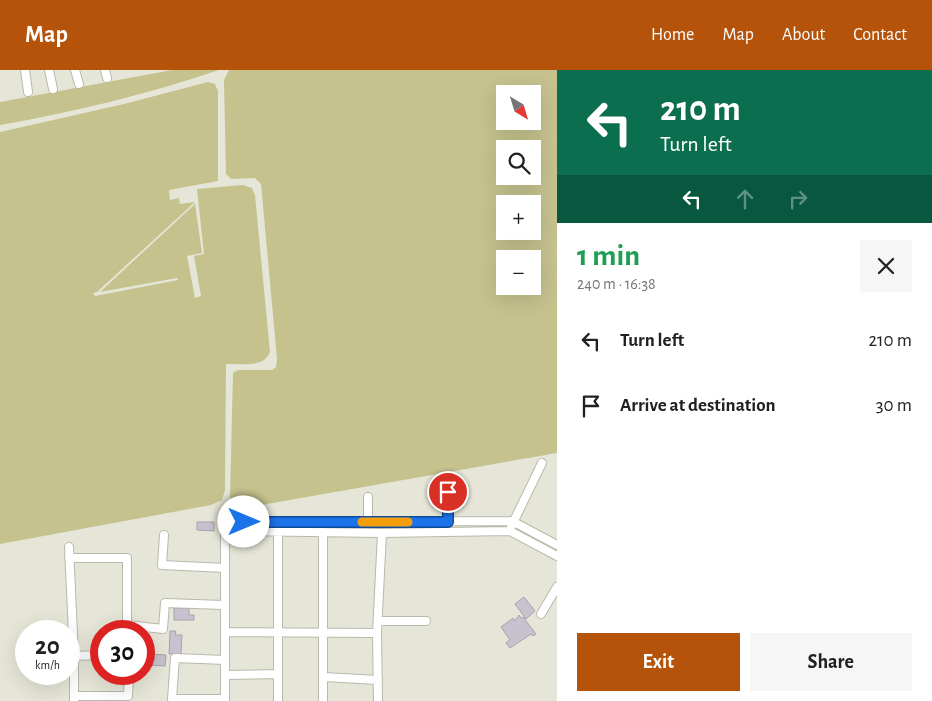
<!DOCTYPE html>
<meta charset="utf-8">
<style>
:root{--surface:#fff;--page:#f6f6f6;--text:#202124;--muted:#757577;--accent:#b45309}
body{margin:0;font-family:"Alegreya Sans",sans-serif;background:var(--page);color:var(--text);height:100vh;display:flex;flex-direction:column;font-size:19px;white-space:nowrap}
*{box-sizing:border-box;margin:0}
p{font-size:16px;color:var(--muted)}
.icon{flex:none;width:28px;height:28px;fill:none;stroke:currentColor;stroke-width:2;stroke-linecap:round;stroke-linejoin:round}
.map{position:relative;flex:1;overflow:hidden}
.sheet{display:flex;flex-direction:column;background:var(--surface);width:375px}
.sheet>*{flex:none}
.top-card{background:#0b6e4f;color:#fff;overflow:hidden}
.needle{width:32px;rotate:142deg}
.controls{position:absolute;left:496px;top:15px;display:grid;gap:10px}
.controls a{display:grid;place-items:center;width:45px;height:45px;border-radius:0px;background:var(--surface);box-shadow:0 5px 20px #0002;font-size:25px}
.speed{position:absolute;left:15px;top:550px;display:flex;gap:10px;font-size:25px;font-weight:700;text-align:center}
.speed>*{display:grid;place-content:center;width:65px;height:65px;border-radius:50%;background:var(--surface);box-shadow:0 5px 20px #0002;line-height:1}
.speed small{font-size:12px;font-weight:400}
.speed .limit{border:8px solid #d22;background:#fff;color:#111}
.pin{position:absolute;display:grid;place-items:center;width:42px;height:42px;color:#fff;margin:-21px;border:2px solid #fff;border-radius:50%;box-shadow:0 1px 5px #0007}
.me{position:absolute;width:55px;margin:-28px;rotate:90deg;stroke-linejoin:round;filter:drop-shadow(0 0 4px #0008)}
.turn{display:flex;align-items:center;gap:18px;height:105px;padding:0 20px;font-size:22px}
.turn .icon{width:65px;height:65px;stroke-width:2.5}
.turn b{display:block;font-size:35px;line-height:42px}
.lanes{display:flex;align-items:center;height:48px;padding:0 20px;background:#0003;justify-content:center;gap:25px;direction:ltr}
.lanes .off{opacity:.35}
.round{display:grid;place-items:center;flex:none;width:52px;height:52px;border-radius:0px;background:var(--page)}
.headline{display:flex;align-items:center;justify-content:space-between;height:85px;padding:0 20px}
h1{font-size:30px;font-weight:700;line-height:38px;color:#1e9e55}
.primary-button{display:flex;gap:10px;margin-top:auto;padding:10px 20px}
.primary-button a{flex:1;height:58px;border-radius:0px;background:var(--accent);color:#fff;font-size:20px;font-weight:700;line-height:58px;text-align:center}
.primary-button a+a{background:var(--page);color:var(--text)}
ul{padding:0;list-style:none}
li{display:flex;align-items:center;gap:15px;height:65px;padding:0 20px}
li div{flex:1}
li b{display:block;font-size:19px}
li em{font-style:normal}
header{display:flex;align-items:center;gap:30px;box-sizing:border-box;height:70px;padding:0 25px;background:var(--accent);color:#fff}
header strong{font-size:24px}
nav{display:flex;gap:28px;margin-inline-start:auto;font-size:18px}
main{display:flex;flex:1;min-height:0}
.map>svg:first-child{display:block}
</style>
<header>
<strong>Map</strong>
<nav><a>Home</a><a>Map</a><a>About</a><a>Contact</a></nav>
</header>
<main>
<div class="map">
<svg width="557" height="631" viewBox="0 0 557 631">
<rect width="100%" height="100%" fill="#e6e6d8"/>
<path fill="#c5c28e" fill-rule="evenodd" d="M172 0H219C148 24 74 42 0 55V32Z
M229 0H557V383L233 440V428H230L233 303 238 300H272L276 297 277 289 261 114 255 108 231 109 226 104 224 10ZM505 24H532V51H505ZM505 79H532V106H505ZM505 134H532V161H505ZM505 189H532V216H505Z
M208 12 215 14 218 21V111L169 120 170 130 179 128 180 134 195 132 97 222 93 223 95 226 178 210 177 208 100 222 195 134 202 183 187 186 195 228 201 226 194 186 204 184 197 119 243 115 252 118 255 125 270 282C263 299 241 293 226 294L225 420 222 430 211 435 0 474V62L124 34Z"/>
<path fill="#c8c2cf" stroke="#a7a2ae" d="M197 452H214V461L197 460Z
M524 527 535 541 526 549 515 534Z
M174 538H189V545H194V550H174Z
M519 545 521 548 523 547 536 564 533 566 531 564 510 578 506 573 510 570 501 557 513 548 515 551Z
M170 561H176L175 565H182L181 584H169Z
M146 584 166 585 165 596 149 595 150 587 146 586Z"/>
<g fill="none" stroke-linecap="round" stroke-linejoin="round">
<defs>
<path id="minor" d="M25 0 28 22
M49 0 53 19
M75 0 79 14
M105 0 107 8
M368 427V452
M448 452V406
M511 457 542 393
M164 465 162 495 225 498
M226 469 235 461 382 463 510 461 557 486
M69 477 74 586V631
M69 488H127V555L163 559 165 533 224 535
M541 544 557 517
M378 551H426
M226 562 377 563
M74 586 101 585
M225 605 277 604
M324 607 378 610
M74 626H128L129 604
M225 629H172L175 588 225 590
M225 631V464L229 452 512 451 557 475
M278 631V461
M323 631V462
M378 631 377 563 382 463"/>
</defs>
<use href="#minor" stroke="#b9b9ab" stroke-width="10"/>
<use href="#minor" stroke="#fff" stroke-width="8"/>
</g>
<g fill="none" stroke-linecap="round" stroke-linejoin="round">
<defs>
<path id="route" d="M244 452H448V422"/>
</defs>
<use href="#route" stroke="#114b97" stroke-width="12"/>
<use href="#route" stroke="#1a73e8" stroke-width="9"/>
<path stroke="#f59e0b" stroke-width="9" d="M362 452H408"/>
</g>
</svg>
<div class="controls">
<a><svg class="needle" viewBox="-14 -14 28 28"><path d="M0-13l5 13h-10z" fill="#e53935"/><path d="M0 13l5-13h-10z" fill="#757577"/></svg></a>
<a><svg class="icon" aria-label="search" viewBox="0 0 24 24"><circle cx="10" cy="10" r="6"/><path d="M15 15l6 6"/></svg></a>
<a>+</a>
<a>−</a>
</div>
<div class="speed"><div>20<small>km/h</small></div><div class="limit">30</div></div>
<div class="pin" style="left:448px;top:422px;background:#d93025"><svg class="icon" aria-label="arrive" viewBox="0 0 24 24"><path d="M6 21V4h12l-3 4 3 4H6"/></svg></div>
<svg class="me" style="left:244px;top:452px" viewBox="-20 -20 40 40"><circle r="19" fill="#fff"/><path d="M0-13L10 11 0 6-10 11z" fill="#1a73e8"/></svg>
</div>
<section class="sheet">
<div class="top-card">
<div class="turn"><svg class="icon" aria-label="left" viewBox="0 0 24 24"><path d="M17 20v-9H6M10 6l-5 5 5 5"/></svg><div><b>210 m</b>Turn left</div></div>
<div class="lanes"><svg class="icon" aria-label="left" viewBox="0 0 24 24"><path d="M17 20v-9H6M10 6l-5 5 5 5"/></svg><svg class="icon off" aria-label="ahead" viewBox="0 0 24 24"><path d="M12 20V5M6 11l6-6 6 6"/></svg><svg class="icon off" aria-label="right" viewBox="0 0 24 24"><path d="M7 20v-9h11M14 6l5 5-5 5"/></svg></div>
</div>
<div class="headline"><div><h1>1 min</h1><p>240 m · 16:38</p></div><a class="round"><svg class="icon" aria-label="close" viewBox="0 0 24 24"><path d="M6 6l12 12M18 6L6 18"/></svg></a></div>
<ul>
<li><svg class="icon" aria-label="left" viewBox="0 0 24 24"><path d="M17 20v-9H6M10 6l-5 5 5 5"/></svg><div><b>Turn left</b></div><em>210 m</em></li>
<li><svg class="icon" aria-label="arrive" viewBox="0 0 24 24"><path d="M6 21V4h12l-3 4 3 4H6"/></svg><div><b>Arrive at destination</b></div><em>30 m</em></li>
</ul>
<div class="primary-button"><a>Exit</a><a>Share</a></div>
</section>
</main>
